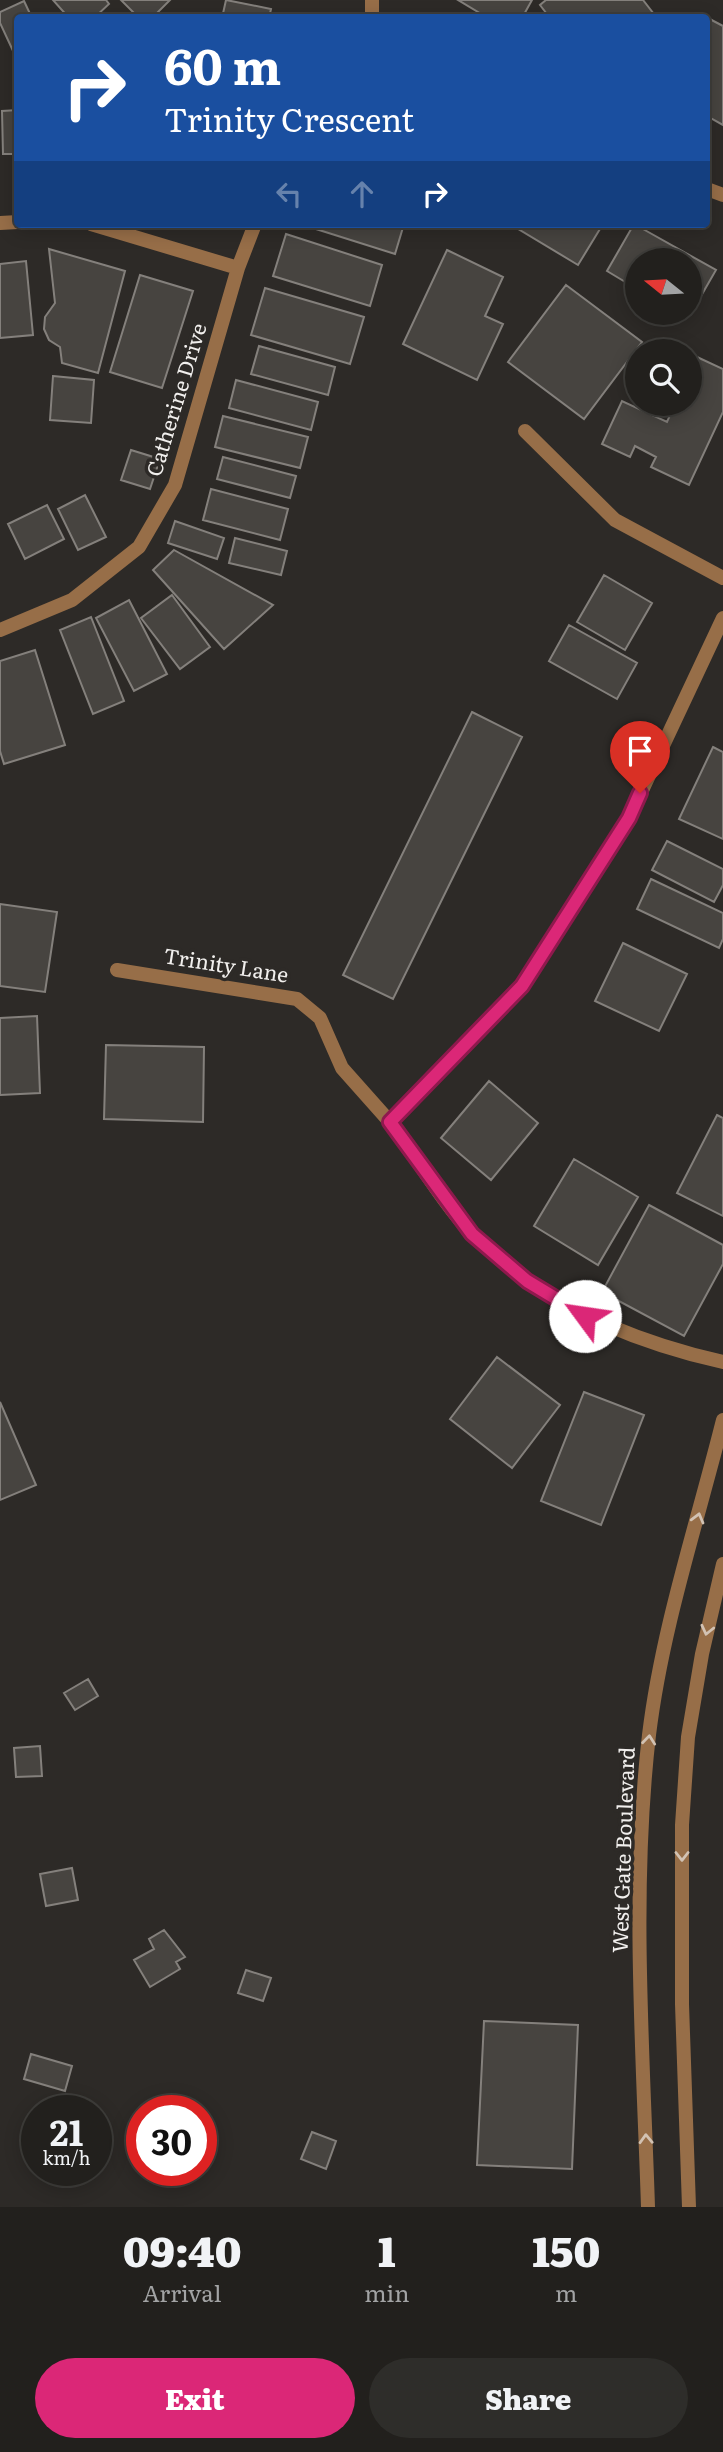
<!DOCTYPE html>
<style>
:root{--surface:#22201d;--page:#2e2d2a;--text:#f1f3f6;--muted:#a2a3a4;--line:#3f3e3b;--accent:#db2777}
body{margin:0;font-family:Literata,serif;background:var(--page);color:var(--text);height:100vh;display:flex;flex-direction:column;font-size:26px;white-space:nowrap}
*{box-sizing:border-box;margin:0}
p{font-size:23px;color:var(--muted)}
.icon{flex:none;width:38px;height:38px;fill:none;stroke:currentColor;stroke-width:2;stroke-linecap:round;stroke-linejoin:round}
.map{position:relative;height:2207px;overflow:hidden}
.details{display:flex;flex-direction:column;background:var(--surface);flex:1}
.details>*{flex:none}
.guide{position:absolute;left:14px;top:14px;width:696px;height:214px;border-radius:7px;box-shadow:0 4px 18px #0003,0 0 0 2px var(--line);background:#1a4fa0;color:#fff;overflow:hidden}
.needle{width:46px;rotate:288deg}
.buttons{position:absolute;left:625px;top:248px;display:grid;gap:14px}
.buttons a{display:grid;place-items:center;width:77px;height:77px;border-radius:50%;background:var(--surface);box-shadow:0 4px 18px #0003,0 0 0 2px var(--line);font-size:35px}
.speed{position:absolute;left:21px;top:2095px;display:flex;gap:14px;font-size:35px;font-weight:700;text-align:center}
.speed>*{display:grid;place-content:center;width:91px;height:91px;border-radius:50%;background:var(--surface);box-shadow:0 4px 18px #0003,0 0 0 2px var(--line);line-height:1}
.speed small{font-size:18px;font-weight:400}
.speed .limit{border:10px solid #d22;background:#fff;color:#111}
.pin{position:absolute;display:grid;place-items:center;width:60px;height:60px;color:#fff;margin:-72px -30px;border-radius:50% 50% 50% 0;rotate:-45deg;box-shadow:0 0 7px #0007}
.pin .icon{rotate:45deg}
.me{position:absolute;width:77px;margin:-38px;rotate:301deg;stroke-linejoin:round;filter:drop-shadow(0 0 5px #0008)}
.turn{display:flex;align-items:center;gap:24px;height:147px;padding:0 35px;font-size:32px}
.turn .icon{width:91px;height:91px;stroke-width:2.5}
.turn b{display:block;font-size:49px;line-height:60px}
.lanes{display:flex;align-items:center;height:66px;padding:0 35px;background:#0003;justify-content:center;gap:35px;direction:ltr}
.lanes .off{opacity:.35}
.eta{display:flex;justify-content:space-evenly;align-items:center;height:119px;text-align:center}
.eta b{font-size:42px;font-weight:800;line-height:49px}
.primary-button{display:flex;gap:14px;margin-top:auto;padding:14px 35px}
.primary-button a{flex:1;height:80px;border-radius:42px;background:var(--accent);color:#fff;font-size:28px;font-weight:800;line-height:80px;text-align:center}
.primary-button a+a{background:var(--page);color:var(--text)}
.map>svg:first-child{display:block}
</style>
<div class="map">
<svg width="723" height="2207" viewBox="0 0 723 2207">
<rect width="100%" height="100%" fill="#2d2a27"/>
<path fill="#474440" stroke="#84807c" stroke-width="2" d="M53 0H106L109 4 94 18H69Z
M121 0H170L152 18H139Z
M226 0 271 9 269 18H222Z
M458 0H532L522 18H488Z
M546 0H643L657 18H550L540 5Z
M24 1 32 18H18V52L14 53 0 23V12Z
M704 16 723 26V125L707 116V18Z
M18 110V175H15L14 154H3L2 111Z
M300 224H404L395 254Z
M510 224H603L578 265Z
M634 224 716 270 701 296 690 289V261H637V289L607 271Z
M286 234 382 265 370 306 273 276Z
M49 249 125 271 98 373 62 363 60 347 49 340 44 329 45 317 55 303Z
M447 250 503 277 485 316 503 324 477 380 403 344Z
M26 261 33 335 0 338V264Z
M140 275 193 291 162 388 110 372Z
M566 285 642 342 584 419 508 362Z
M265 288 364 317 350 364 251 335Z
M259 346 335 367 328 395 251 374Z
M697 357 723 369V412L689 485 651 467 656 457 635 446 630 457 602 444 622 401 667 422 675 404H690V374Z
M53 376 94 380 91 423 50 420Z
M236 380 318 402 311 430 229 408Z
M223 416 308 437 300 468 215 447Z
M131 450 160 459 150 489 121 480Z
M223 457 296 476 290 498 217 479Z
M211 489 288 509 280 540 203 520Z
M85 495 106 537 78 550 58 509Z
M47 505 64 539 25 559 8 524Z
M175 521 224 538 217 559 168 543Z
M235 538 287 551 281 575 229 563Z
M174 550 273 605 224 649 153 570Z
M604 575 652 603 625 650 577 622Z
M172 595 210 647 180 669 141 618Z
M129 600 167 674 134 691 96 618Z
M91 617 124 701 93 714 60 630Z
M569 625 637 663 617 699 549 661Z
M35 650 65 745 4 764 0 751V661Z
M472 712 522 737 393 999 343 975Z
M713 747 723 752V839L679 819Z
M667 841 723 869V885L714 902 652 870Z
M651 879 723 913V939L719 948 637 909Z
M0 904 57 912 45 992 0 986Z
M623 943 687 974 659 1031 595 1001Z
M37 1016 40 1093 0 1095V1018Z
M106 1045 204 1047 203 1122 104 1119Z
M489 1081 538 1123 491 1180 441 1138Z
M717 1115 723 1118V1216L677 1193Z
M574 1159 638 1197 598 1265 534 1226Z
M649 1205 723 1245V1264L684 1336 602 1292Z
M497 1357 560 1405 512 1468 450 1419Z
M584 1392 644 1415 601 1525 541 1501Z
M0 1402 36 1485 0 1500Z
M88 1679 98 1696 75 1710 64 1693Z
M40 1746 42 1776 16 1777 14 1748Z
M72 1868 78 1900 46 1906 40 1874Z
M164 1930 185 1957 176 1962 180 1969 150 1987 134 1960 154 1949 149 1939Z
M246 1970 271 1978 263 2001 238 1993Z
M484 2021 578 2025 572 2169 477 2165Z
M31 2054 72 2066 65 2091 24 2079Z
M312 2132 336 2141 326 2169 301 2159Z"/>
<g fill="none" stroke-linecap="round" stroke-linejoin="round">
<path stroke="#976e48" stroke-width="14" d="M0 223 18 222
M91 224 238 268
M525 431 615 520 723 578
M723 618 629 818 522 986 390 1122C415 1156 445 1206 473 1235 541 1304 630 1341 723 1362
M0 630 72 600 139 547 175 485 238 268 255 224
M117 970 297 999 320 1018 342 1068 390 1122"/>
<path stroke="#976e48" stroke-width="14" d="M372 0V18
M707 189 723 195
M648 2207C643 2051 631 1891 649 1735 662 1628 697 1524 723 1420
M689 2207 682 2004V1825L688 1737 702 1654 723 1564"/>
</g>
<defs><path id="oneway-chevron" d="M-2-3.5L2.5 0L-2 3.5" fill="none" stroke-width="1.6" stroke-linecap="round" stroke-linejoin="round" transform="scale(1.75)"/></defs>
<g stroke="#d2c2b3">
<use href="#oneway-chevron" transform="translate(698 1518) rotate(-75)"/>
<use href="#oneway-chevron" transform="translate(707 1630) rotate(103)"/>
<use href="#oneway-chevron" transform="translate(649 1740) rotate(-84)"/>
<use href="#oneway-chevron" transform="translate(682 1856) rotate(90)"/>
<use href="#oneway-chevron" transform="translate(646 2139) rotate(-92)"/>
</g>
<g fill="none" stroke-linecap="round" stroke-linejoin="round">
<defs>
<path id="route" d="M585 1316 527 1281 472 1234 390 1122 522 986 629 818 640 793"/>
</defs>
<use href="#route" stroke="#8e194d" stroke-width="18"/>
<use href="#route" stroke="#db2777" stroke-width="12"/>
</g>
<g text-anchor="middle" stroke-width="7" stroke-linejoin="round" paint-order="stroke">
<g font-size="21" fill="#f1efed" stroke="#2d2a27">
<text transform="translate(177 400) rotate(-73)" y="7">Catherine Drive</text>
<text transform="translate(226 966) rotate(9)" y="7">Trinity Lane</text>
<text transform="translate(624 1850) rotate(-88)" y="7">West Gate Boulevard</text>
</g>
</g>
</svg>
<div class="buttons">
<a><svg class="needle" viewBox="-14 -14 28 28"><path d="M0-13l5 13h-10z" fill="#e53935"/><path d="M0 13l5-13h-10z" fill="#a2a3a4"/></svg></a>
<a><svg class="icon" aria-label="search" viewBox="0 0 24 24"><circle cx="10" cy="10" r="6"/><path d="M15 15l6 6"/></svg></a>
</div>
<div class="speed"><div>21<small>km/h</small></div><div class="limit">30</div></div>
<div class="pin" style="left:640px;top:793px;background:#d93025"><svg class="icon" aria-label="arrive" viewBox="0 0 24 24"><path d="M6 21V4h12l-3 4 3 4H6"/></svg></div>
<svg class="me" style="left:585px;top:1316px" viewBox="-20 -20 40 40"><circle r="19" fill="#fff"/><path d="M0-13L10 11 0 6-10 11z" fill="#db2777"/></svg>
<div class="guide">
<div class="turn"><svg class="icon" aria-label="right" viewBox="0 0 24 24"><path d="M7 20v-9h11M14 6l5 5-5 5"/></svg><div><b>60 m</b>Trinity Crescent</div></div>
<div class="lanes"><svg class="icon off" aria-label="left" viewBox="0 0 24 24"><path d="M17 20v-9H6M10 6l-5 5 5 5"/></svg><svg class="icon off" aria-label="ahead" viewBox="0 0 24 24"><path d="M12 20V5M6 11l6-6 6 6"/></svg><svg class="icon" aria-label="right" viewBox="0 0 24 24"><path d="M7 20v-9h11M14 6l5 5-5 5"/></svg></div>
</div>
</div>
<section class="details">
<div class="eta">
<div><b>09:40</b><p>Arrival</p></div>
<div><b>1</b><p>min</p></div>
<div><b>150</b><p>m</p></div>
</div>
<div class="primary-button"><a>Exit</a><a>Share</a></div>
</section>
